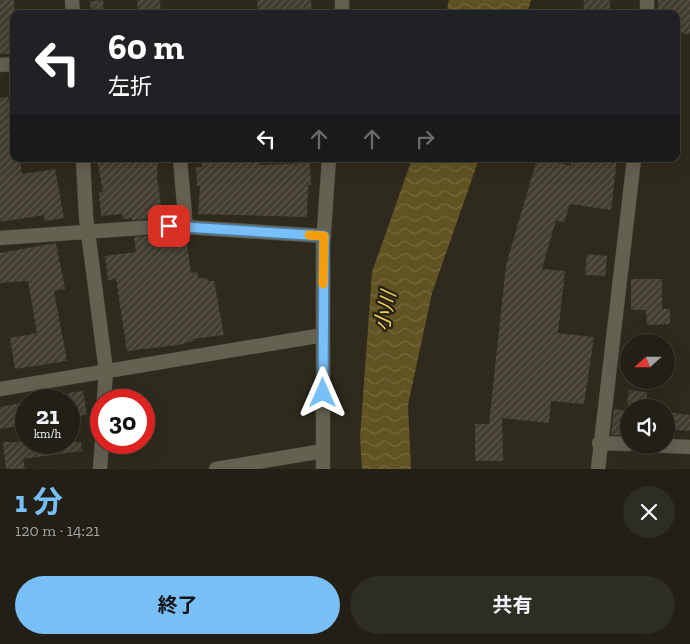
<!DOCTYPE html>
<html lang="ja">
<meta charset="utf-8">
<style>
:root{--surface:#222016;--page:#2e2d23;--text:#f1f3f6;--muted:#a2a3a1;--line:#3f3e35;--accent:#78bff7}
body{margin:0;font-family:"Zilla Slab","Noto Sans JP",serif;background:var(--page);color:var(--text);height:100vh;display:flex;flex-direction:column;font-size:19px;white-space:nowrap}
*{box-sizing:border-box;margin:0}
p{font-size:16px;color:var(--muted)}
.icon{flex:none;width:28px;height:28px;fill:none;stroke:currentColor;stroke-width:2;stroke-linecap:round;stroke-linejoin:round}
.map{position:relative;height:469px;overflow:hidden}
.drawer{display:flex;flex-direction:column;background:var(--surface);flex:1}
.drawer>*{flex:none}
.hud{position:absolute;left:10px;top:10px;width:670px;height:152px;border-radius:10px;box-shadow:0 5px 20px #0002,0 0 0 1px var(--line);background:#202124;color:#fff;overflow:hidden}
.needle{width:32px;rotate:249deg}
.controls{position:absolute;left:620px;top:334px;display:grid;gap:10px}
.controls a{display:grid;place-items:center;width:55px;height:55px;border-radius:50%;background:var(--surface);box-shadow:0 5px 20px #0002,0 0 0 1px var(--line);font-size:25px}
.speed{position:absolute;left:15px;top:389px;display:flex;gap:10px;font-size:25px;font-weight:700;text-align:center}
.speed>*{display:grid;place-content:center;width:65px;height:65px;border-radius:50%;background:var(--surface);box-shadow:0 5px 20px #0002,0 0 0 1px var(--line);line-height:1}
.speed small{font-size:12px;font-weight:400}
.speed .limit{border:8px solid #d22;background:#fff;color:#111}
.pin{position:absolute;display:grid;place-items:center;width:42px;height:42px;color:#fff;margin:-21px;border-radius:10px;box-shadow:0 2px 8px #0006}
.me{position:absolute;width:55px;margin:-28px;rotate:0deg;stroke-linejoin:round;filter:drop-shadow(0 0 4px #0008)}
.turn{display:flex;align-items:center;gap:18px;height:105px;padding:0 15px;font-size:22px}
.turn .icon{width:65px;height:65px;stroke-width:2.5}
.turn b{display:block;font-size:35px;line-height:42px}
.lanes{display:flex;align-items:center;height:48px;padding:0 15px;background:#0003;justify-content:center;gap:25px;direction:ltr}
.lanes .off{opacity:.35}
.round{display:grid;place-items:center;flex:none;width:52px;height:52px;border-radius:26px;background:var(--page)}
.overview{display:flex;align-items:center;justify-content:space-between;height:85px;padding:0 15px}
h1{font-size:30px;font-weight:700;line-height:38px;color:var(--accent)}
.button{display:flex;gap:10px;margin-top:auto;padding:10px 15px}
.button a{flex:1;height:58px;border-radius:30px;background:var(--accent);color:#111;font-size:20px;font-weight:700;line-height:58px;text-align:center}
.button a+a{background:var(--page);color:var(--text)}
.map>svg:first-child{display:block}
</style>
<div class="map">
<svg width="690" height="469" viewBox="0 0 690 469">
<defs>
<pattern id="water-waves" width="16" height="10" patternUnits="userSpaceOnUse" patternTransform="scale(1.25)"><rect width="16" height="10" fill="#615322"/><path d="M0 5q4-4 8 0t8 0" fill="none" stroke="#776b41"/></pattern>
<pattern id="building-hatch" width="6" height="6" patternUnits="userSpaceOnUse" patternTransform="scale(1.25)"><rect width="6" height="6" fill="#433e30"/><path d="M-1 1l2-2M0 6l6-6M5 7l2-2" fill="none" stroke="#5d594d"/></pattern>
</defs>
<rect width="100%" height="100%" fill="#2e2a1d"/>
<path fill="url(#water-waves)" d="M449 0H531L527 14H446Z
M412 159H479L432 293 408 405 411 469H362L360 438 372 272Z"/>
<path fill="url(#building-hatch)" d="M0 0H14V53L0 54Z
M103 0 104 14H91L90 1Z
M137 0H160L161 14H138Z
M257 0H311L312 14H258Z
M584 0H610V14H583Z
M658 0H690V34L676 33V14H658Z
M8 97 14 135V159H20L22 174 55 169 64 218 45 221 44 215 0 222V98Z
M97 159H158L157 178 163 218 132 220V218L123 219 122 214 101 216 99 193 103 192Z
M202 159H260V165L310 163 311 185H308L307 217 198 214 200 186H197L196 167H202Z
M537 159H547L571 166V159H617L611 210 570 204 564 223 556 220 542 269 565 271 558 333 594 337 584 404 551 401 549 423 502 418 503 461H475V424H489L506 265Z
M164 235 165 240 186 237 191 273 197 272 198 278H207L208 281H214L224 335 192 339 193 341 178 345 127 351 116 279 108 280 105 256 136 252 134 237Z
M56 243 65 289 54 291 67 361 15 369 10 338 37 333 28 281 0 283V253Z
M587 254 607 256 605 276 585 275Z
M631 279H662V309H670V324L647 325 646 310H631Z
M629 390 647 392 645 407 627 405Z
M83 391 87 415 69 418V393Z
M26 402V425L0 429V407Z
M614 409 629 411V435H611Z
M666 412 690 415V431L666 429Z
M3 442H81L82 451 23 459 25 469H6Z"/>
<g fill="none" stroke-linecap="round" stroke-linejoin="round">
<defs>
<path id="minor" d="M72 0 73 14
M342 14V0
M647 14V0
M0 65 14 64
M83 159 86 217 106 371 104 400
M180 159 186 227
M0 238 169 226 324 236
M0 389 323 335
M599 443 629 444
M645 445 690 447
M100 469 102 442
M216 469 323 451
M323 469V245L329 159
M598 469 634 159"/>
</defs>
<use href="#minor" stroke="#484539" stroke-width="15"/>
<use href="#minor" stroke="#656151" stroke-width="14"/>
</g>
<g fill="none" stroke-linecap="round" stroke-linejoin="round">
<defs>
<path id="route" d="M169 226 324 236 323 393"/>
</defs>
<use href="#route" stroke="#4e7ca1" stroke-width="12"/>
<use href="#route" stroke="#78bff7" stroke-width="9"/>
<path stroke="#f59e0b" stroke-width="9" d="M309 235 324 236 323 284"/>
</g>
<g text-anchor="middle" stroke-width="4.5" stroke-linejoin="round" paint-order="stroke">
<g font-size="20" font-style="italic" fill="#f5d254" stroke="#252113">
<text transform="translate(385 311) rotate(-79)" y="7">小川</text>
</g>
</g>
</svg>
<div class="controls">
<a><svg class="needle" viewBox="-14 -14 28 28"><path d="M0-13l5 13h-10z" fill="#e53935"/><path d="M0 13l5-13h-10z" fill="#a2a3a1"/></svg></a>
<a><svg class="icon" aria-label="sound" viewBox="0 0 24 24"><path d="M4 9h4l5-4v14l-5-4H4zM17 9q2 3 0 6"/></svg></a>
</div>
<div class="speed"><div>21<small>km/h</small></div><div class="limit">30</div></div>
<div class="pin" style="left:169px;top:226px;background:#d93025"><svg class="icon" aria-label="arrive" viewBox="0 0 24 24"><path d="M6 21V4h12l-3 4 3 4H6"/></svg></div>
<svg class="me" style="left:323px;top:393px" viewBox="-20 -20 40 40"><path d="M0-17L14 15 0 8-14 15z" fill="#78bff7" stroke="#fff" stroke-width="4"/></svg>
<div class="hud">
<div class="turn"><svg class="icon" aria-label="left" viewBox="0 0 24 24"><path d="M17 20v-9H6M10 6l-5 5 5 5"/></svg><div><b>60 m</b>左折</div></div>
<div class="lanes"><svg class="icon" aria-label="left" viewBox="0 0 24 24"><path d="M17 20v-9H6M10 6l-5 5 5 5"/></svg><svg class="icon off" aria-label="ahead" viewBox="0 0 24 24"><path d="M12 20V5M6 11l6-6 6 6"/></svg><svg class="icon off" aria-label="ahead" viewBox="0 0 24 24"><path d="M12 20V5M6 11l6-6 6 6"/></svg><svg class="icon off" aria-label="right" viewBox="0 0 24 24"><path d="M7 20v-9h11M14 6l5 5-5 5"/></svg></div>
</div>
</div>
<section class="drawer">
<div class="overview"><div><h1>1 分</h1><p>120 m · 14:21</p></div><a class="round"><svg class="icon" aria-label="close" viewBox="0 0 24 24"><path d="M6 6l12 12M18 6L6 18"/></svg></a></div>
<div class="button"><a>終了</a><a>共有</a></div>
</section>
